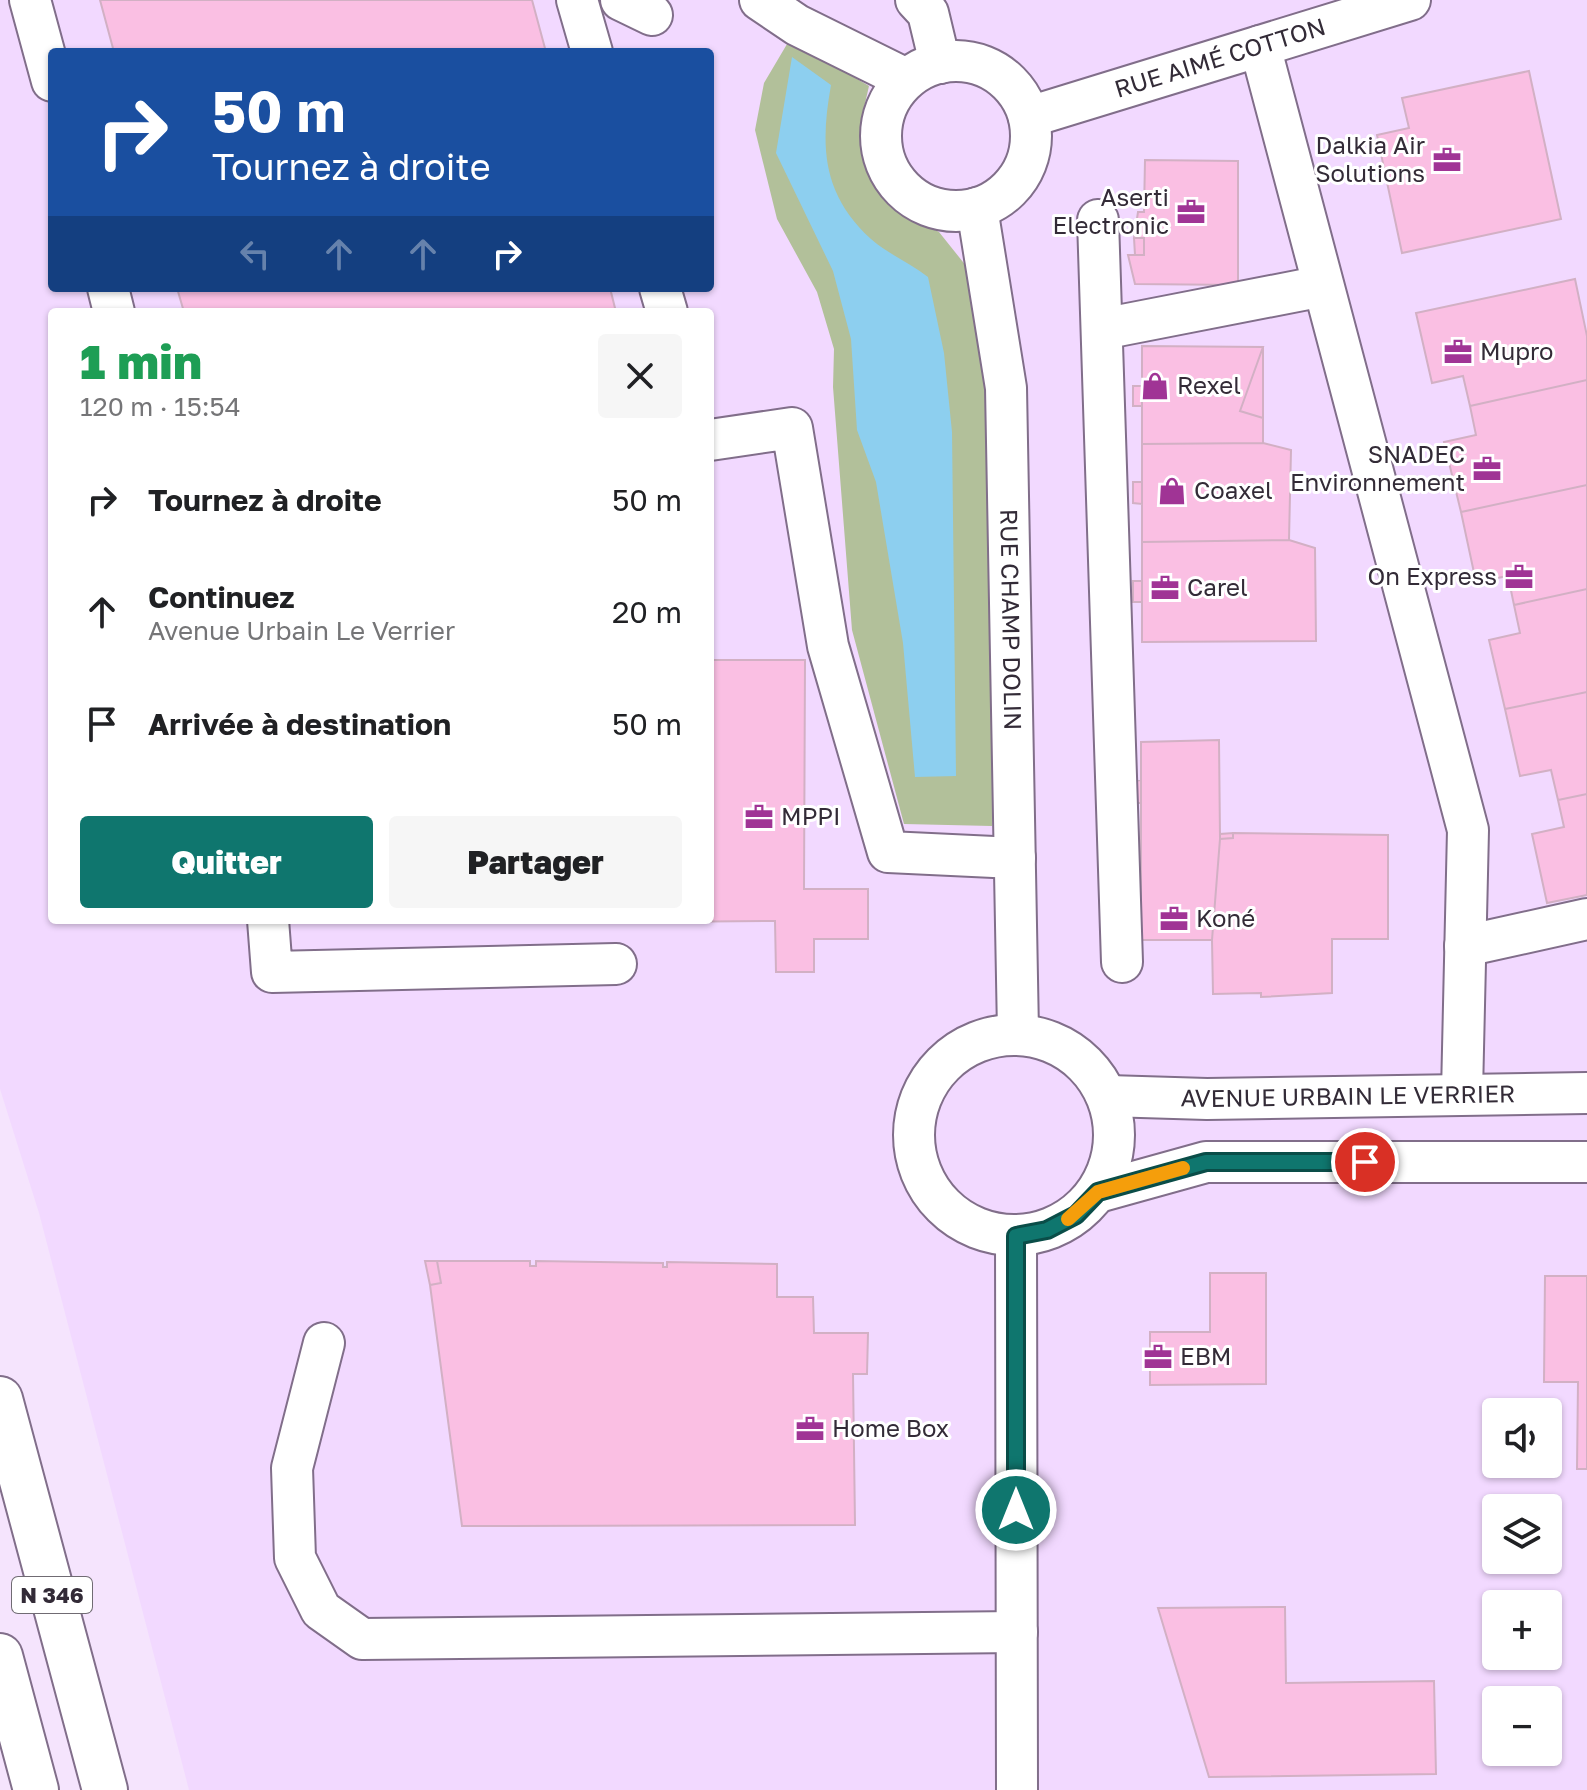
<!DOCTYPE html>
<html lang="fr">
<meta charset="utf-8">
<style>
:root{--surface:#fff;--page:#f6f6f6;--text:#202124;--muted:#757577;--accent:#0f766e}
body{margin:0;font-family:"Golos Text",sans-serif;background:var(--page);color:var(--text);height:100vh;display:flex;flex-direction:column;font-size:30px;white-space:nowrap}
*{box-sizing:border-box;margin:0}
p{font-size:26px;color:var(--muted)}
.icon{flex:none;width:44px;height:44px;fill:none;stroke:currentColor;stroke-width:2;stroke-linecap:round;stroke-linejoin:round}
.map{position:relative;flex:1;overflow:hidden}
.side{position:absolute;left:48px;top:308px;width:666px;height:616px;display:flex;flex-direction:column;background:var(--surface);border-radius:8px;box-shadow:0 2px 6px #0004}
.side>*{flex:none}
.guide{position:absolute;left:48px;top:48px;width:666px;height:244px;border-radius:8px;box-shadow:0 2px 6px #0004;background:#1a4fa0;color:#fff;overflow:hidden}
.buttons{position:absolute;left:1482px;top:1398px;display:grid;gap:16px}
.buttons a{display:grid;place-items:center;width:80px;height:80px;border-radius:8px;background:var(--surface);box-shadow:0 2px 6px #0004;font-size:40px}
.pin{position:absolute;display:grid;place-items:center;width:68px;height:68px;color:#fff;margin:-34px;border:4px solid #fff;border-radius:50%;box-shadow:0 2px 8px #0007}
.me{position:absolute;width:88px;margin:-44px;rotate:0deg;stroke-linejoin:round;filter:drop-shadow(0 0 6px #0008)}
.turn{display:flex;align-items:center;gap:28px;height:168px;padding:0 32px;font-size:36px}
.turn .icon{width:104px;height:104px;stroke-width:2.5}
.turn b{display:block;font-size:56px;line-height:68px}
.lanes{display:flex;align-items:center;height:76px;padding:0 32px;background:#0003;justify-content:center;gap:40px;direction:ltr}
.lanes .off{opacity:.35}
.round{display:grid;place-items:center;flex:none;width:84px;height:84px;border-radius:8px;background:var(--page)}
.head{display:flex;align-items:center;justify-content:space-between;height:136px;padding:0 32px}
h1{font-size:48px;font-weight:800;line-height:60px;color:#1e9e55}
.action{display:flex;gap:16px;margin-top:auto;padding:16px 32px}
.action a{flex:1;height:92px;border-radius:8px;background:var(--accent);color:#fff;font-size:32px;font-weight:800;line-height:92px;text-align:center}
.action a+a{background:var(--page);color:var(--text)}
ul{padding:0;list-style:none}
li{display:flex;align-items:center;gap:24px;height:112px;padding:0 32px}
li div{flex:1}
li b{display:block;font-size:30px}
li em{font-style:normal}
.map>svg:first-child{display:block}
</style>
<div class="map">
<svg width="1587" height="1790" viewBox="0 0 1587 1790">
<rect width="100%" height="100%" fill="#f5e4fd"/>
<path fill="#f2d9ff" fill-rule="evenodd" d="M0 0H1587V1790H189L39 1213 0 1089ZM52 52H710V288H52ZM52 312H710V920H52ZM1496 1412H1548V1464H1496ZM1496 1508H1548V1560H1496ZM1496 1604H1548V1656H1496ZM1496 1700H1548V1752H1496Z"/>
<path fill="#b2c09a" d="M790 39 869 86 861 121 864 166 893 209 939 232 967 267 991 430 992 826 904 824 852 630 833 387 834 349 817 292 777 219 755 130 764 83Z"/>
<path fill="#8dcfef" d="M792 57 831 85C820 146 822 194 871 239 888 254 910 263 928 277L944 353 952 432 956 776 915 777 903 643 876 482 857 430 851 339 833 271 776 153Z"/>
<path fill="#fabfe3" stroke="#d2b0c4" stroke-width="2" d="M100 0H532L546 52H114Z
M1529 71 1561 219 1402 253 1377 135 1409 128 1402 98Z
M1145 160 1238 161V285L1135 284 1128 255H1144V238H1134L1138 212H1144Z
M1134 238H1144V255H1135Z
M1575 279 1587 336V380L1470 406 1463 376 1432 383 1416 313Z
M177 288H610L616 312H184Z
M1142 346 1263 347 1240 411 1263 418V443L1142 444Z
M1263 347V418L1240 411Z
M1587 380V485L1461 512 1444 442 1476 435 1470 406Z
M1133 386H1142V406H1133Z
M1263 443 1291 450 1289 540 1142 542V444Z
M1133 482H1142V504L1133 503Z
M1587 485V589L1514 605 1508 576 1476 582 1461 512Z
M1289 540 1315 548 1316 641 1142 642V542Z
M1133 581H1142V602H1133Z
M1587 589V692L1505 709 1489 640 1520 633 1514 605Z
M710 660H805L804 889H868V939H814V972H776L775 921 655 922 710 920Z
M1587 692V794L1558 800 1551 770 1520 776 1505 709Z
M1219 740 1220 839 1212 940H1141V742Z
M1141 780V803H1133V781Z
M1587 794V895L1547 903 1532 834 1564 827 1558 800Z
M1233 833 1388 835V939H1332V993L1261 997V993L1213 994 1212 940 1220 839 1233 838Z
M1233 833V838L1220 839V834Z
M341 920H495L341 922Z
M501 920H650L501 922Z
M425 1261H437L441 1283 430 1285Z
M437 1261H530V1266H536V1261L663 1263V1267H667V1262L777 1264V1297H813L814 1333H868L867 1374H853L855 1525 462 1526 430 1285 441 1283Z
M1210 1273H1266V1384L1150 1385V1332H1210Z
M1545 1276H1587V1469H1577L1578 1382H1544Z
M1285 1607 1286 1683 1434 1681 1436 1774 1209 1777 1158 1608Z"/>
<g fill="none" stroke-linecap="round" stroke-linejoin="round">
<defs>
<g id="minor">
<path d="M30 0 52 81"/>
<path d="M577 0 592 52"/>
<path d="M621 0 652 15"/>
<path d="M760 0 797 25 906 79"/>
<path d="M916 0 928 13 940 63"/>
<path d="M1260 46 1468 830 1462 1093"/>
<circle cx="956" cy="136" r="75"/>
<path id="s1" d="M1029 117 1410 0"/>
<path id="s2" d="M977 208 1006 388 1018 1032"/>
<path d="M1098 220 1122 962"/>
<path d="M108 288 114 312"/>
<path d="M660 288 667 312"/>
<path d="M1102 329 1323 286"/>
<path d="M710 440 792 428 828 646 888 852 1015 858"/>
<path d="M268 920 272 972 616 964"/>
<path d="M1465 946 1587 919"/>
<circle cx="1014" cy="1135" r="100"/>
<path id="s3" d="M1108 1096 1207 1099 1587 1093"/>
<path d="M1098 1192 1206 1162H1587"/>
<path d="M1016 1236 1017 1790"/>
<path d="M324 1343 292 1468 295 1558 321 1610 362 1639 1017 1632"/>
</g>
<path id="highway" d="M0 1399 105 1790
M0 1656 36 1790"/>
</defs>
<use href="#minor" stroke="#816e8a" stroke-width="44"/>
<use href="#highway" stroke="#816e8a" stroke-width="48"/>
<use href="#minor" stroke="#fff" stroke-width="40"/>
<use href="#highway" stroke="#fff" stroke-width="44"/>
</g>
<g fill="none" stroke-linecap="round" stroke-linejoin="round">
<defs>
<path id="route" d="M1016 1510V1236L1047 1230 1076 1215 1098 1192 1206 1162H1365"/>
</defs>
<use href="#route" stroke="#0a4d48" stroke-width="20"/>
<use href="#route" stroke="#0f766e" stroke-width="14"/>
<path stroke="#f59e0b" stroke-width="14" d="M1068 1219 1098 1192 1183 1168"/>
</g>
<defs>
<symbol id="office-bare" viewBox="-9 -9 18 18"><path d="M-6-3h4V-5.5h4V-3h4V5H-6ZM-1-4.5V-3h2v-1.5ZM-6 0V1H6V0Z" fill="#a03495" stroke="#fff" stroke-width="2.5" paint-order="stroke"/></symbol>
<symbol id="shop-bare" viewBox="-9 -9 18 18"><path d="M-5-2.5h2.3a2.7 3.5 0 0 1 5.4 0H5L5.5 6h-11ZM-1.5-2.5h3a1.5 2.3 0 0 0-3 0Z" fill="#a03495" stroke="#fff" stroke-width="2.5" paint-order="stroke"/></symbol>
</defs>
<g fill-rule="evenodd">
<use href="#office-bare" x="1427" y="140" width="40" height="40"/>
<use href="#office-bare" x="1171" y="192" width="40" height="40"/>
<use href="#office-bare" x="1438" y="332" width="40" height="40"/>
<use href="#shop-bare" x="1135" y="366" width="40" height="40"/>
<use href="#office-bare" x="1467" y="449" width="40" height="40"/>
<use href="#shop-bare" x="1152" y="471" width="40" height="40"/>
<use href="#office-bare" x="1499" y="557" width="40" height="40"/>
<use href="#office-bare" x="1145" y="568" width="40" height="40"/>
<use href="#office-bare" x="739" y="797" width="40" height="40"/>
<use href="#office-bare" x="1154" y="899" width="40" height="40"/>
<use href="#office-bare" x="1138" y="1337" width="40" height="40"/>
<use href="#office-bare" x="790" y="1409" width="40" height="40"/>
</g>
<g text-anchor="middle" stroke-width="6" stroke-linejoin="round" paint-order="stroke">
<rect fill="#fff" stroke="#706b73" stroke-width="2" x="12" y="1577" width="80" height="36" rx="6"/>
<g font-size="22" font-weight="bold" fill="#332b37">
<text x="52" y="1603">N 346</text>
</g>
<g font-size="24" fill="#332b37" stroke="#fff">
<text dy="8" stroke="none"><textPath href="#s1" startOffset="200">RUE AIMÉ COTTON</textPath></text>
<text dy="8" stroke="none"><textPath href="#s2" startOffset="414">RUE CHAMP DOLIN</textPath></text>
<text dy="8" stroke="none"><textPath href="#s3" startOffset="240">AVENUE URBAIN LE VERRIER</textPath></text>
</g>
<g font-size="24" fill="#332b37" stroke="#fff" text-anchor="start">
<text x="1425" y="154" text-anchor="end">Dalkia Air<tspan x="1425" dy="28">Solutions</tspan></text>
<text x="1169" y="206" text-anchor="end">Aserti<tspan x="1169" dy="28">Electronic</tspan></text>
<text x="1480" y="360">Mupro</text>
<text x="1177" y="394">Rexel</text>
<text x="1465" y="463" text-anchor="end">SNADEC<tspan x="1465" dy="28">Environnement</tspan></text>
<text x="1194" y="499">Coaxel</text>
<text x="1497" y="585" text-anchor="end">On Express</text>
<text x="1187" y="596">Carel</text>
<text x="781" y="825">MPPI</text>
<text x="1196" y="927">Koné</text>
<text x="1180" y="1365">EBM</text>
<text x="832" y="1437">Home Box</text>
</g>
</g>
</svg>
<div class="buttons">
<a><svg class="icon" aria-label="sound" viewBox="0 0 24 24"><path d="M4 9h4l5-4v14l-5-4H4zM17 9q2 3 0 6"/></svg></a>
<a><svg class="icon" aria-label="layers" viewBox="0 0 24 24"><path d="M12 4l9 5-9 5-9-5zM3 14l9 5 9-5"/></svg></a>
<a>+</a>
<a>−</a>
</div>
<div class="pin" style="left:1365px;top:1162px;background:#d93025"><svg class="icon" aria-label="arrive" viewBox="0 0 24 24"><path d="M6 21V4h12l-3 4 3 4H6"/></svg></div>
<svg class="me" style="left:1016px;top:1510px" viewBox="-20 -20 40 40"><circle r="17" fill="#0f766e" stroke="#fff" stroke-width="3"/><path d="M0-11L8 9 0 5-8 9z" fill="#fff"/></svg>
<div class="guide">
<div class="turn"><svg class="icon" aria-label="right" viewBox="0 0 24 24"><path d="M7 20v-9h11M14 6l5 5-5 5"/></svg><div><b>50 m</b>Tournez à droite</div></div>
<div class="lanes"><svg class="icon off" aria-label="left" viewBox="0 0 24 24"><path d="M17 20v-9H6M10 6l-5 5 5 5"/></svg><svg class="icon off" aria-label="ahead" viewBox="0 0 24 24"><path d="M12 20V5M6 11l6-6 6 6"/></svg><svg class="icon off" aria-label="ahead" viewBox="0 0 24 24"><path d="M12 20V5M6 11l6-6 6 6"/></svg><svg class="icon" aria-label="right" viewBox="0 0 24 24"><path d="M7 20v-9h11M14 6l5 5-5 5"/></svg></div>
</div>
<section class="side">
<div class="head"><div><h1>1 min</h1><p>120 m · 15:54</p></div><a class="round"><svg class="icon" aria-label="close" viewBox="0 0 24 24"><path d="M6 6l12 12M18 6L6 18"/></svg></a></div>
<ul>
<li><svg class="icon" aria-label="right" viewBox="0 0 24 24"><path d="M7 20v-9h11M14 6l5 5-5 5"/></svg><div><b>Tournez à droite</b></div><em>50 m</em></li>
<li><svg class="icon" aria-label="ahead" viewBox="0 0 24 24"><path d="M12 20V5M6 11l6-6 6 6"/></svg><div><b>Continuez</b><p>Avenue Urbain Le Verrier</p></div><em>20 m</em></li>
<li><svg class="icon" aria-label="arrive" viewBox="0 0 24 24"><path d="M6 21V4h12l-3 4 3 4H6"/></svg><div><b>Arrivée à destination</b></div><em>50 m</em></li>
</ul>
<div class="action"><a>Quitter</a><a>Partager</a></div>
</section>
</div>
